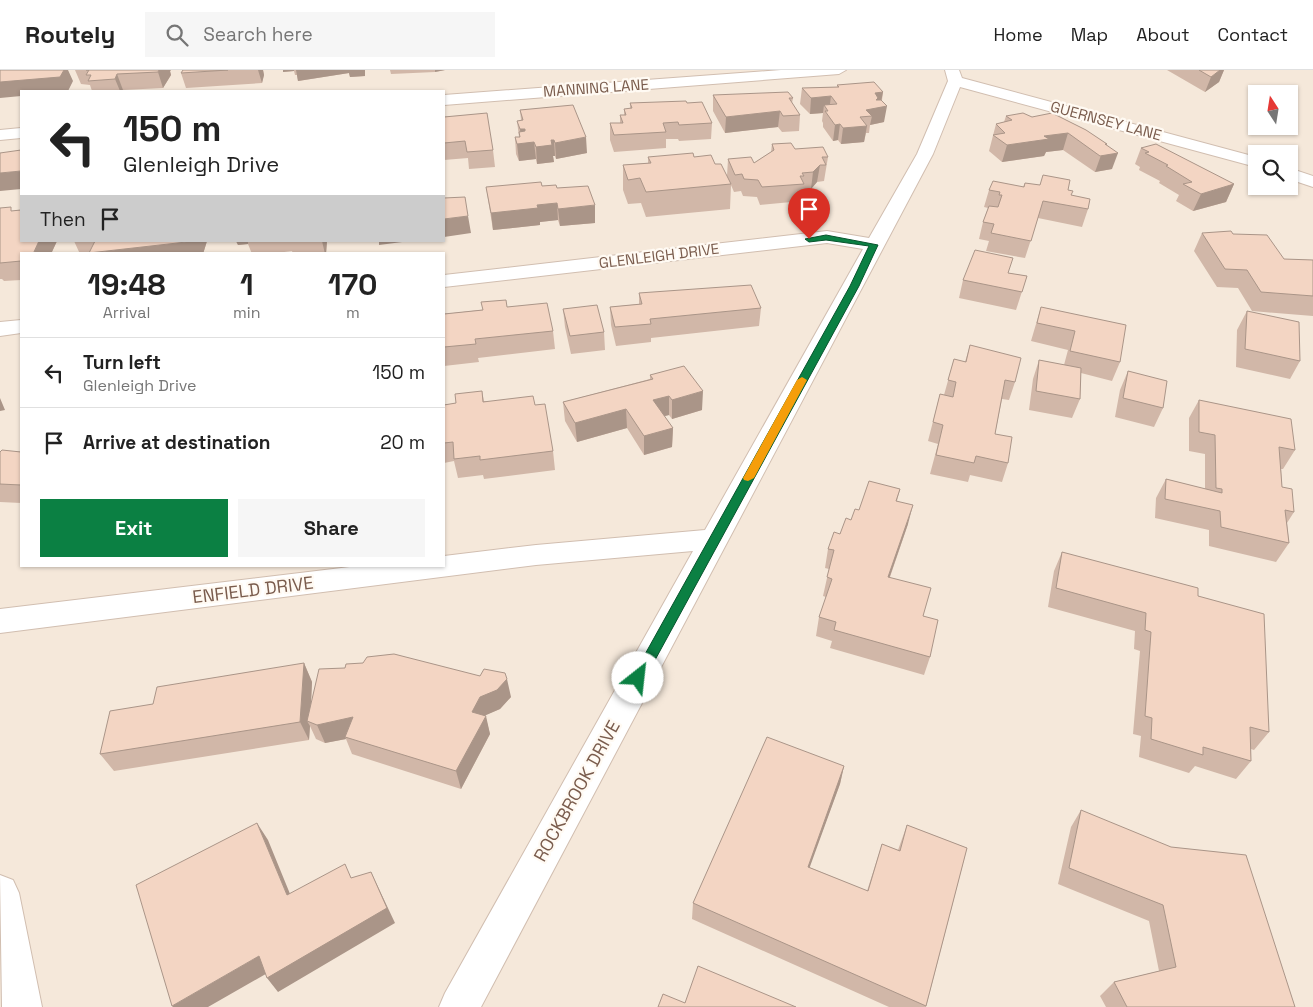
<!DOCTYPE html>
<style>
:root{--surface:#fff;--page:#f6f6f6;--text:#222;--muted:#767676;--line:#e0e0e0;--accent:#0b8043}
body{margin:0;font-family:"Space Grotesk",sans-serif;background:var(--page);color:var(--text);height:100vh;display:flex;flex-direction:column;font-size:19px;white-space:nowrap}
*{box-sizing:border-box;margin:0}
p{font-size:16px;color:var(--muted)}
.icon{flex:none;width:28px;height:28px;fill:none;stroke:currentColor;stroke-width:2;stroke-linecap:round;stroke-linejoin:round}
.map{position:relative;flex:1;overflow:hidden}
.drawer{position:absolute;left:20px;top:182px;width:425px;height:315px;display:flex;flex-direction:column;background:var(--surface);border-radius:0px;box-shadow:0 1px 4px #0004}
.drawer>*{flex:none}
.guide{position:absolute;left:20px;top:20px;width:425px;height:152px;border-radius:0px;box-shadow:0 1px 4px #0004;background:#fff;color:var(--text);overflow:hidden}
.needle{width:32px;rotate:348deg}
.controls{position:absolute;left:1248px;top:15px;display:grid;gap:10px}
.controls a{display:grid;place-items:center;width:50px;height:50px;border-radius:0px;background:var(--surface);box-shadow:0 1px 4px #0004;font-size:25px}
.pin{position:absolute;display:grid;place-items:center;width:42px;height:42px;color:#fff;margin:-51px -21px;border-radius:50% 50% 50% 0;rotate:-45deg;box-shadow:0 0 5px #0007}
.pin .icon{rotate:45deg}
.me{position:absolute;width:55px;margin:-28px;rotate:29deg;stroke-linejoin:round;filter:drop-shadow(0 0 4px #0008)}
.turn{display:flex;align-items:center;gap:18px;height:105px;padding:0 20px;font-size:22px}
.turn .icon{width:65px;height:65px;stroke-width:2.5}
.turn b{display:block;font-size:35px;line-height:42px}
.then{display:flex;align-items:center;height:48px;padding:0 20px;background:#0003;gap:10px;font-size:19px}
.eta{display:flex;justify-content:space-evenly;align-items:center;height:85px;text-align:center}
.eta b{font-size:30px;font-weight:700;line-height:35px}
.button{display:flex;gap:10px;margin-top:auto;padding:10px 20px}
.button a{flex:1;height:58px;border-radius:0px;background:var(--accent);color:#fff;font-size:20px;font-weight:700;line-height:58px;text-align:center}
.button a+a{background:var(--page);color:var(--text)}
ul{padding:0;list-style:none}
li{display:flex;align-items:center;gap:15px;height:70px;padding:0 20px;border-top:1px solid var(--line)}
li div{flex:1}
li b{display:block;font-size:19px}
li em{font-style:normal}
header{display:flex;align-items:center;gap:30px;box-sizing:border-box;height:70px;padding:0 25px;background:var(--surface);border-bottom:1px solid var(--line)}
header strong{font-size:24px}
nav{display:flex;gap:28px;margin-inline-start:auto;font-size:18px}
.search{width:350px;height:45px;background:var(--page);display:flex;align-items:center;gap:12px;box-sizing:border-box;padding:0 18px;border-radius:0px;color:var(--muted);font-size:19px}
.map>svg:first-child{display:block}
</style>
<header>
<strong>Routely</strong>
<div class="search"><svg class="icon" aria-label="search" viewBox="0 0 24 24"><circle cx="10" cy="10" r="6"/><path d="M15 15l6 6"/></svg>Search here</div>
<nav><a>Home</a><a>Map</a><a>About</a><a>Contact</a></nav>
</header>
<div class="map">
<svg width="1313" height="937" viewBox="0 0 1313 937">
<rect width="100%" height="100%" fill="#fdf6ec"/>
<path fill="#f5e8da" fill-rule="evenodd" d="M0 0H1313V937H0ZM21 21H444V171H21ZM1256 24H1289V56H1256ZM1256 84H1289V116H1256ZM21 184H444V496H21Z"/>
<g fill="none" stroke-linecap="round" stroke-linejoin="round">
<defs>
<path id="street" d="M781 0H846L839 4 444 35V25Z
M945 0H959L962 8 1256 87V97L960 17 933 84 481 937H439L445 923 693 481 536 495 0 563V539L358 496H444V486L536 475 705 460 863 179 827 173 444 217V205L827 161 869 168 917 84 948 11Z
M21 58V68L0 70V60Z
M1289 98 1313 106V117L1289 109Z
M21 250V263L0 266V252Z
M0 805 13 810 19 823 42 937H2Z"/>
</defs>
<use href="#street" stroke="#d1beb0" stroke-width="2"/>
<use href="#street" fill="#fff" fill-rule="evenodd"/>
</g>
<path fill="#d1b7a8" d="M75 0H171L170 1 171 5 163 18 123 20V21H92L90 15 81 14Z
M183 0H263L264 5 262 13 186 18 181 3Z
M283 0H365V6L350 7 349 3 298 11 297 5H295L294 1 283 2Z
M390 0H445L435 2 391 4Z
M1167 0H1224L1219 12 1205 22Z
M837 15 883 22 882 30 884 52 870 55 869 63H866L864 72 841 74 838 70 833 71 823 57V53L822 51 823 43 810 44 800 34 802 18 837 17Z
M713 25 793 28 792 33 800 45 799 61 782 62 778 57 725 63 713 41Z
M630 33H687L712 53 711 69 679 71 678 69H666V78L614 82 610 70V53H620V45H624V39H630Z
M520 40 587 83 556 89 555 86H553L554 92 537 94 536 89 519 91 516 84 515 67H519L517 51 521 50Z
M1006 46 1032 47 1107 75 1112 99 1095 102 1063 80 1046 82 1044 86 1002 92 989 81 996 54 1004 52Z
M444 47 493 80 495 97 469 99 468 88 444 90Z
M772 74 795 79 828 87 824 111 817 112 811 119 804 120 802 131 760 135 757 127 743 126 741 121 734 122 731 115 730 139 646 147 641 133 628 134 623 120V95L648 93V87H694L715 94 727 106 728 89 754 93 771 82Z
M1141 78 1234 114 1226 132 1193 141 1176 131 1179 125 1159 113 1160 111 1139 100 1140 97 1135 94Z
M1025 113 1068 120 1071 125 1088 139 1082 157 1038 148 1025 188 986 181 989 171 979 169 983 152 988 138 984 137 989 120 1023 117Z
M542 116 557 118 595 153 560 156 558 150 540 152V155L493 160 486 117Z
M0 138 21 171H57L51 184H21V210L4 211 2 209H0Z
M1202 163 1233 164 1284 189 1313 190V246L1252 241 1238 218 1217 217 1194 181Z
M74 171H207L203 184H80Z
M236 171H327L326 184H293L292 181 269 184H252L248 174 238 175Z
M1008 203 1027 206 1016 240 959 228 963 210Z
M639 223 761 238 759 256 651 268V272L616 276 611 255 610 237 639 234Z
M507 237 553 261 555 279 478 288 479 292 444 296V244Z
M1041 237 1120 292 1112 311 1081 303 1080 329 1072 348 1029 340 1033 309 1039 290 1064 295 1068 280 1031 271Z
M563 239 604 262 605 280 571 284 565 257Z
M1247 241 1300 291 1290 309 1236 297 1237 260Z
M970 275 1015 312 1009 330 1002 329 995 364 1008 393 1002 412 970 405 968 412 930 404 938 374 928 371 940 324 944 325 954 289 965 292Z
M1128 301 1163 338 1154 357 1115 347 1120 320Z
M650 305 702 340 672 349 669 345 664 346 673 358 672 377 644 385 627 358 577 372 565 351 563 332 650 309Z
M482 321 484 331 535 335 553 381 555 400 484 409 483 405 458 408 454 391 444 393V335L456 333Z
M1199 330 1295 380 1283 399H1281L1282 417 1294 442 1287 453 1289 473 1276 492 1209 476V460L1155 448 1156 428 1166 409 1205 419V384L1189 381V348Z
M0 382H21V433L0 432Z
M900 419 897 431 908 454 890 507 923 546 930 587 924 605 830 578 832 571 816 566 819 547 826 527 823 526 829 499 825 498 828 479 859 440Z
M1062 482 1198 526 1269 662 1254 680 1251 679V691L1236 709 1195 696 1189 703 1139 687 1141 666 1133 664 1140 581 1134 579 1135 561 1048 537 1054 501Z
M304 593 312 612 311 634 511 627 500 639 485 645 490 664 461 719 352 684 346 669 325 673 316 669 310 656 309 670 114 701 100 684 153 634Z
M844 696 840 714 809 797 867 821 882 774 898 780 907 755 967 778 926 937H889L692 849 693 833Z
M1081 740 1295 937H1106L1100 926 1114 912 1159 901 1149 851 1058 814 1071 757Z"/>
<path fill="#aa9588" d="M64 0H68L73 11 68 21H21V26L0 28V12Z
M159 0H171L170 1 171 5 163 18 158 2Z
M258 0H263L264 5 262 13Z
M283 0H294V1L283 2Z
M296 0H365V6L350 7 349 3 298 11Z
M435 0H445L435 2Z
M1220 0H1224L1219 12 1205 22 1211 7Z
M117 4 123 20V21H120L115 9Z
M883 22 880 37 887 36 884 52 870 55 872 46 866 40 875 23Z
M831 26 829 42 824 35 823 43 810 44 811 28Z
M780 41 778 57 725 63 726 47Z
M840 54 838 70 833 71 835 55Z
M867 56 864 72 841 74 843 58Z
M520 59H525L534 72 536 89 519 91 517 74H521Z
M1068 63 1063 80 1046 82 1044 86 1002 92 1007 75 1044 66Z
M586 67 587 83 556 89 555 73Z
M551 70H554L555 86H553L554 92 537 94 536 77Z
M1105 74H1107L1103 85 1118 83 1112 99 1095 102Z
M820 95 817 112 811 119 813 102Z
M21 101V119L0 121V103Z
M1234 114 1226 132 1193 141 1201 124Z
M557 133 558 150 540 152V155L493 160 491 143 537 135Z
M595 135V153L560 156 558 139Z
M468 146 471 163 444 167V149Z
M39 171H57L51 184H33Z
M195 171H207L203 184 89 183Z
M236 171H248V174L238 175Z
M322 171H327L326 184H325Z
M379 171H410L379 175Z
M703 321 702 340 672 349V330Z
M669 326V345L653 349V330Z
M0 328 5 340 0 341Z
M626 339 627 358 577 372 575 353Z
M673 358 672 377 644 385V366Z
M913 435 908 454 883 526 888 507Z
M304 593 312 612 310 652 307 651 310 656 309 670 300 652Z
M507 609 511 627 500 639 484 646 472 642 480 627Z
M486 646 490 664 461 719 456 701Z
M353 647 345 667 346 669 325 673 317 655Z
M844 696 840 714 804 813 808 797Z
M257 753 268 770 297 841 287 825Z
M371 802 395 853 278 922 267 908Z
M259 886 271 901 208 937H173L172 936Z"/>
<path fill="#f3d5c3" stroke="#aa9588" d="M0 0H64L60 7 0 12Z
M86 0H159L158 2 117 4 115 9 88 11 91 5H86L89 0Z
M183 0H228L181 3Z
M1199 0H1220L1211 7Z
M874 12 883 22 875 23 878 28 876 30H881L887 36 866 40 872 46 860 47 867 56 843 58 840 54 835 55 825 41H828L824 35 837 34 831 26 811 28 802 18 839 17 837 15Z
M788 22 793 28H789L800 45 783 46 780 41 726 47 713 25Z
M686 31 687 33 702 32 712 53 679 55 678 52 663 53 666 62 614 65 610 53H623L620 45H626L624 39 632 38 630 33Z
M573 35 586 67 555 73 554 70H551L552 75 536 77 534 72 517 74 515 67H520L519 62 525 61V59H520L517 51 523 50 520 40Z
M487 43 493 80 467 82 465 71 444 73V47Z
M1023 43 1032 47 1052 43 1086 60 1107 74H1105L1118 83 1100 86 1068 63 1044 66 1049 69 1007 75 993 65 1005 63 996 54 1012 50 1006 46Z
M791 73 795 79 823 77 828 87H822L826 95H820L813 102 802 103 804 106H800L804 114 762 117 758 110 744 109 742 104 735 105 728 89 751 87 754 93 774 80 772 74Z
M1156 74 1234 114 1201 124 1183 114 1192 112 1166 96 1168 95 1145 83 1149 82 1141 78Z
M21 80V101L0 103V83Z
M693 83 694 87 711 85 715 94H721L731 114 646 122 640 108 628 110 623 95 651 93 648 87Z
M1043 105 1070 110 1068 120 1073 121 1071 125 1090 129 1088 139 1043 131 1031 171 991 163 994 154 983 152 989 136 998 137 1002 125H999L1000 122 989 120 993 111 1024 117 1025 113 1040 115Z
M541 112 542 116 556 115 557 118 588 116 595 135 558 139 557 133 537 135 538 138 491 143 486 117Z
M465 127 468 146 444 149V128Z
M11 137V141L21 140V171H39L33 184H21V191L0 193V138Z
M1231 161 1233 164 1267 165 1284 189 1313 190V226L1261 222 1247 200 1225 199 1202 163Z
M95 171H195L89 183Z
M975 180 1013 188 1008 203 1027 206 1022 222 963 210Z
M751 215 761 238 650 249 651 254 615 257 610 237 642 234 639 223Z
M506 230 507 237 547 233 553 261 475 269 476 274 444 277V244L483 240 481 232Z
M597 235 604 262 570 266 563 239Z
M1041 237 1126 255 1120 292 1070 281 1075 261 1037 253Z
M1247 241 1299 252 1300 291 1245 279Z
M970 275 1021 288 1015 312 1005 310 995 364 1012 367 1008 393 976 386 974 393 936 385 943 355 933 352 940 324 953 327 956 312 948 310 954 289 966 292Z
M1039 290 1081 298 1080 329 1036 321Z
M684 296 703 321 672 330 669 326 653 330 673 358 644 366 626 339 575 353 563 332 653 309 650 305Z
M1128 301 1167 311 1163 338 1123 328Z
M482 321 483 332 533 326 535 335 545 334 553 381 480 390V386L454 389 453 372 444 373V335L456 333 455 324Z
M1199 330 1291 349 1295 380 1279 377 1282 417 1292 419 1294 442 1285 440 1289 473 1221 457 1220 441 1165 429 1166 409 1222 423V419L1216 418 1215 365 1199 362Z
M2 380 21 382V415L0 414V382Z
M869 411 900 419 896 431 913 435 888 507 931 518 923 546 938 550 930 587 834 560 836 552 819 547 832 509 827 507 834 480 828 479 834 462 840 464 846 448 851 450 855 439 859 440Z
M1062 482 1198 518V526L1264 544 1269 662 1250 657 1251 691 1203 677V685L1151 669 1152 648 1145 646 1151 562 1145 560 1146 543 1056 518Z
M394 584 480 606 484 599 505 603 507 609 497 620 480 627 472 642 486 646 456 701 345 667 353 647 317 655 307 651 319 599 345 598 346 594 363 593 367 587Z
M304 593 300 652 100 684 110 641 153 634 157 617Z
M767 667 844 696 808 797 868 821 882 774 900 781 907 755 967 778 926 936 693 833Z
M1081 740 1171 777 1246 785 1295 937H1127L1114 912 1176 897 1163 835 1069 798Z
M257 753 287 825 345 794 351 808 371 802 387 838 267 908 259 886 172 936 136 815Z
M698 896 796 937H658L663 924 685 933Z"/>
<path fill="#0b8043" stroke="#07532c" d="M826 165 878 175 859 216 643 612H634L632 608 634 604 850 216 869 176 826 170 809 172 805 169Z"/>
<path fill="#f59e0b" d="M802 307 807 310 754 408 748 411 744 410 743 408 797 310Z"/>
<g text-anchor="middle" stroke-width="4.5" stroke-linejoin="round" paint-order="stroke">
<g font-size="15" fill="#7a5c4d" stroke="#fffaf3">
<text transform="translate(596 18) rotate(-4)" y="5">MANNING LANE</text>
<text transform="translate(1106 51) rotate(15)" y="5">GUERNSEY LANE</text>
<text transform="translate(659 186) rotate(-7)" y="5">GLENLEIGH DRIVE</text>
</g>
<g font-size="18" fill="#7a5c4d" stroke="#fffaf3">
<text transform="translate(253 520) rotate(-7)" y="6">ENFIELD DRIVE</text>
<text transform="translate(577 721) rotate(-61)" y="6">ROCKBROOK DRIVE</text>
</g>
</g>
</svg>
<div class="controls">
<a><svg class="needle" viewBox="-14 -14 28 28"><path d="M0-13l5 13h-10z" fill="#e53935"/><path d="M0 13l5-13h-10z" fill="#767676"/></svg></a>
<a><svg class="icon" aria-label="search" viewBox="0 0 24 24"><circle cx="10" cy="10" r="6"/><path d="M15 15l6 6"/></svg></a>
</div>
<div class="pin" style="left:809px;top:169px;background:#d93025"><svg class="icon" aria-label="arrive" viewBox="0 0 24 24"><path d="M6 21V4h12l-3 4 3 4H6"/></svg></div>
<svg class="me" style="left:638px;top:608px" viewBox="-20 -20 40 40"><circle r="19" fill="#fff"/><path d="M0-13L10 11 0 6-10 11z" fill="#0b8043"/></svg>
<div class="guide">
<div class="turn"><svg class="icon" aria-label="left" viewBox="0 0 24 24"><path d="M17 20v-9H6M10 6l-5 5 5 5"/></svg><div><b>150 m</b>Glenleigh Drive</div></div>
<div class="then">Then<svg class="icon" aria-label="arrive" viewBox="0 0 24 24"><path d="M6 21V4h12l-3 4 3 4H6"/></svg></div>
</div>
<section class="drawer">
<div class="eta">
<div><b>19:48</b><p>Arrival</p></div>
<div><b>1</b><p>min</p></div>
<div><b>170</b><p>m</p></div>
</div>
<ul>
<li><svg class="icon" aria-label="left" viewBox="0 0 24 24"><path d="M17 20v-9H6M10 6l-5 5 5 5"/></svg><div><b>Turn left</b><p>Glenleigh Drive</p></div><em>150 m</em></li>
<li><svg class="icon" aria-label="arrive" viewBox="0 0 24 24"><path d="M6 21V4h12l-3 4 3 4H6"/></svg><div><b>Arrive at destination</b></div><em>20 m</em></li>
</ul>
<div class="button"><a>Exit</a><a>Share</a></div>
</section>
</div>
